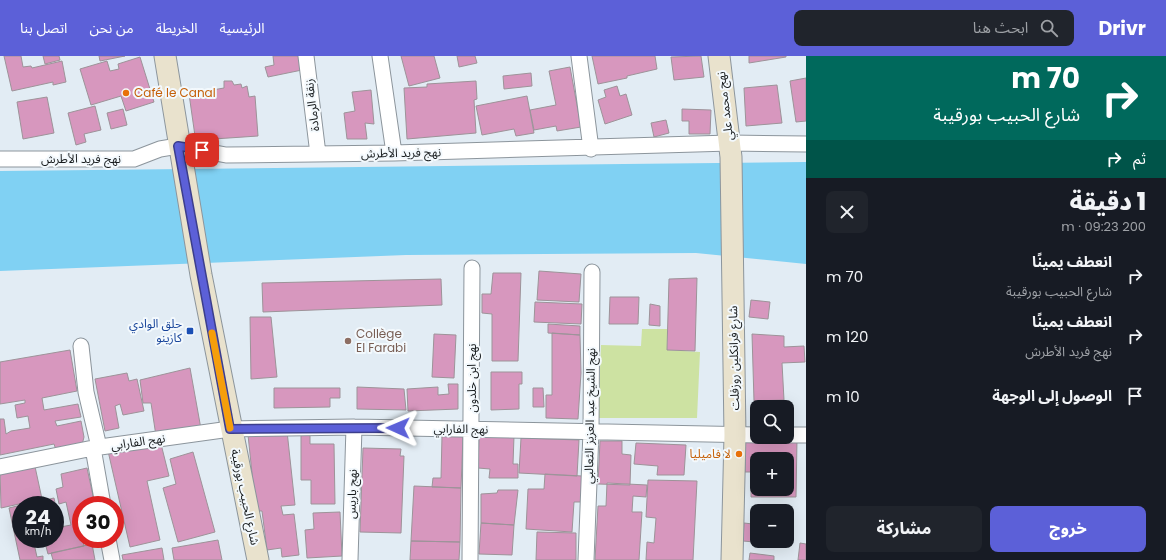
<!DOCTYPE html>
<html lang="ar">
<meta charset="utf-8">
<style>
:root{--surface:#171b24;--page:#20242c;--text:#f1f3f6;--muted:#9ea1a6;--accent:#5c60d8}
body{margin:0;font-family:Poppins,"Noto Sans Arabic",sans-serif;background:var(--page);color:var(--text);direction:rtl;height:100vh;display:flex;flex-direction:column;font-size:15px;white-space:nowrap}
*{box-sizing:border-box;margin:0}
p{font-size:13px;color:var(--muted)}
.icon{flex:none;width:22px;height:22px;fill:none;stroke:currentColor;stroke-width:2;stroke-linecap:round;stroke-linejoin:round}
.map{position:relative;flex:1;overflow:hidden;direction:ltr}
.sheet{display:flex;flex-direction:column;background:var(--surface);width:360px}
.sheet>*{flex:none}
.hud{background:#00695c;color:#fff;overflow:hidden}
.buttons{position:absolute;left:750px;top:344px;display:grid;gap:8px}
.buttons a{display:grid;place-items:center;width:44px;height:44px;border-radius:8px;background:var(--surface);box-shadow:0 4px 16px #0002;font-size:20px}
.speed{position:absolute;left:12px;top:440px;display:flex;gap:8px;font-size:20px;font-weight:700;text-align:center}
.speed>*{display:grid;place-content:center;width:52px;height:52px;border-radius:50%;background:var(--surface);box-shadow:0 4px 16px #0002;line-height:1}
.speed small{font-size:10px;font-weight:400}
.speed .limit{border:6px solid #d22;background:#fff;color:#111}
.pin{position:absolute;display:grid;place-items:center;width:34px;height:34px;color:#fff;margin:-17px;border-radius:8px;box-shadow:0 2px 6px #0006}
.me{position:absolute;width:44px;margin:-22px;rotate:271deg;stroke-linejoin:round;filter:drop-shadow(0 0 3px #0008)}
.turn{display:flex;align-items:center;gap:14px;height:84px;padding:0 20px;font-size:18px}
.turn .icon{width:52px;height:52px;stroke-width:2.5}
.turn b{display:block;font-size:28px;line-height:34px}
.then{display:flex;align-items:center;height:38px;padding:0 20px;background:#0003;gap:8px;font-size:15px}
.round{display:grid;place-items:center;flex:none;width:42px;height:42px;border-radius:8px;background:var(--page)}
.head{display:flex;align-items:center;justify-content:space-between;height:68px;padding:0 20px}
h1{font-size:24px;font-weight:800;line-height:30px}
.cta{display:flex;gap:8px;margin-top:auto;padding:8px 20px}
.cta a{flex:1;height:46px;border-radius:8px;background:var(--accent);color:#fff;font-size:16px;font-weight:800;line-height:46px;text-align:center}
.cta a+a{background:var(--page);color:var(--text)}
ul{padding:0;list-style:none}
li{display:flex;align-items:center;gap:12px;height:60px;padding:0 20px}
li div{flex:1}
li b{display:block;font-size:15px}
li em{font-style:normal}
header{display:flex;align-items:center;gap:24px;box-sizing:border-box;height:56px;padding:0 20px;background:var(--accent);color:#fff}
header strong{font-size:19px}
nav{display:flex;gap:22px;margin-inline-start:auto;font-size:14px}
.search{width:280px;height:36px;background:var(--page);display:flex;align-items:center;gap:10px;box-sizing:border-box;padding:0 14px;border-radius:8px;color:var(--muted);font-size:15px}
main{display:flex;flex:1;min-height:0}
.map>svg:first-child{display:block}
</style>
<header>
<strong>Drivr</strong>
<div class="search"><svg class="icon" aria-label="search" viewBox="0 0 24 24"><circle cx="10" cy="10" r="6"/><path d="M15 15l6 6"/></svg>ابحث هنا</div>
<nav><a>الرئيسية</a><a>الخريطة</a><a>من نحن</a><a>اتصل بنا</a></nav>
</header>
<main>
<section class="sheet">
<div class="hud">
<div class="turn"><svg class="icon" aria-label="right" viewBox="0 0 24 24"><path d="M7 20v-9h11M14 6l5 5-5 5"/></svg><div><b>70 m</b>شارع الحبيب بورقيبة</div></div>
<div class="then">ثم<svg class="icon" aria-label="right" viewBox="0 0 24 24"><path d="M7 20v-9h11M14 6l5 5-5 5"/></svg></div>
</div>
<div class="head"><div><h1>1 دقيقة</h1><p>200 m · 09:23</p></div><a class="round"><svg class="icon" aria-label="close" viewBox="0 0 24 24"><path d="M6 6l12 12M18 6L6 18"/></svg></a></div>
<ul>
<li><svg class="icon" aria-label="right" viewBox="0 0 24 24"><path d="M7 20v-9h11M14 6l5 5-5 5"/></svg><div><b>انعطف يمينًا</b><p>شارع الحبيب بورقيبة</p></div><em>70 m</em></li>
<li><svg class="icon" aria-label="right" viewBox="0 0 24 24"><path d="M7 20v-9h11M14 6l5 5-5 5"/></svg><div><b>انعطف يمينًا</b><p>نهج فريد الأطرش</p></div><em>120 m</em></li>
<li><svg class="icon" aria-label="arrive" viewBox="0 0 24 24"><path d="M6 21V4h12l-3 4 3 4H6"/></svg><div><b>الوصول إلى الوجهة</b></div><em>10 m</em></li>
</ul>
<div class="cta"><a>خروج</a><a>مشاركة</a></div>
</section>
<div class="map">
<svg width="806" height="504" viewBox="0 0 806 504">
<rect width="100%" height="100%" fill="#e2ecf4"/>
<path fill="#cde2a2" d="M642 273H667V294L700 296 697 362H598L601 289 641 290Z"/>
<path fill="#80d1f3" d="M806 106V208L696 197 406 199 0 215V115Z"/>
<path fill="#d797be" stroke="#9d9399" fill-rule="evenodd" d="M4 0H21L23 11 31 10 32 12 62 5 66 26 53 29V26L12 35Z
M43 0H59L60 4 45 8Z
M99 0H125L100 5Z
M273 0H299L302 14 268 21 265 11 274 9Z
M401 0H434L440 22 409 30Z
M457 0H475L477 7 459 11Z
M592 0H655L657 13 627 20V22L598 28Z
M701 0 704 21 674 24 671 1Z
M749 0H786V1L749 7Z
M140 1 154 46 126 55 121 40 91 49 80 13 107 5 110 15 119 13 118 8Z
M570 11 581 71 557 75 556 70 534 74 530 54 556 49 549 15Z
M531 17 532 30 504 33 503 20Z
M806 22V65L796 66 790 25Z
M224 25H232L234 29 241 28 242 32 247 30 249 41 255 40 258 80 199 84V80H195L189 38 224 32Z
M476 25 477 43 474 44 476 77 407 83 404 32 427 31V28Z
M777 29 782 67 746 70 744 32Z
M617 30 620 40 626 38 632 59 605 68 598 44 606 41 604 34Z
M371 34 374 68 365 67 367 83H347L344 57 355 55 352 36Z
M527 40 534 77 516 80 514 73 482 79 476 50Z
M47 41 54 77 23 83 17 46Z
M95 50 101 74 84 78 86 86 76 89 68 57Z
M123 53 127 69 111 73 107 57Z
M682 53 711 54 710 78H689V65H682Z
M666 64 669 77 654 81 651 67Z
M539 215 581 218 579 246 537 244Z
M493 217H521L518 305H492V258L482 257V238H491Z
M697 222 695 295 667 294 669 223Z
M441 223 442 249 263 256 262 227Z
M610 241H639L638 268H609Z
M751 244 770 246 768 263 749 261Z
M535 246 582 248 581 268 534 266Z
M650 248 660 250V270L649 269Z
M250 261H271L277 321 251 323Z
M548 268 580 270V279L548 277Z
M552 277 580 279 581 317 578 363 546 362V339H552Z
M434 278 456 279 454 322 432 321Z
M752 278 784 280V291L804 290 805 306 782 307 784 344 754 345Z
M70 294 77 335 42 342 44 354 78 348 81 361 55 365 57 370 81 365 84 381 82 389 56 394 54 388 0 399V363H4L6 378 11 375 30 372 28 360 17 362 15 349 25 347V344L0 348V306Z
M190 312 201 373 156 380 151 347H143L140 324Z
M491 316H522V328H519V353L491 354Z
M127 317 129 325 137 323 144 355 123 359 120 348 115 350 119 372 105 375 95 323Z
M448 328H458V353L408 355 407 333 438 331V339L449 338Z
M357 331 404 333 406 354 357 353Z
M274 332H340V342H330V351L274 352Z
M533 332H543L544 351H533Z
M287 375 295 449 281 450 283 459 294 458 299 499 282 501 281 492 267 494 262 455H256L248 379Z
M301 379H310V388H334L335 448H311V424H301Z
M442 380H463L461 432 432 431 433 422H441Z
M479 380H514L513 408H518V422H489L490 413 478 412Z
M521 382 579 384 577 420 519 417Z
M745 382 797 383 796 441H751V416H745ZM757 403H787V433H757Z
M600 385H622V398L631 399 630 429 598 428Z
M636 387 686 389 684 419H657L658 410 634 408Z
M161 388 169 420 147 425 160 484 130 491 108 395Z
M363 392 401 393 400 400H404L401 477 360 476Z
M193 396 215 476 178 486 163 432 176 428 170 403Z
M34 406 42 443 1 452 0 414Z
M87 412 95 449H81L80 472 84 490 48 498 44 483H55V472L71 469 66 446 59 448 56 433 63 431 61 418Z
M545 418 582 420 581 446H574L572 476 526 473 528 433H544Z
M648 424 697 425 693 504H646L647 486 654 487 656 462 646 461Z
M607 427 647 429 646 441 633 440 632 456H642L639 504H595L598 450H606Z
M414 430 461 432 460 486 411 485Z
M498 434H518L514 469 481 467V438L497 437Z
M54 442 60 470 55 472V449H23Z
M21 449V483H33L37 501 43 500V504H20L9 452Z
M754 451 793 453 792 476H787V455H757V485H766V487L743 485 744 467 753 468Z
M340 456 342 500 307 502 305 474 314 473 313 457Z
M481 467 514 469 512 499 479 498Z
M537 476 576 477V504H536Z
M218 484 222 504H174L172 492Z
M411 485 460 486 459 504H410Z
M800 487 806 488V504H798Z
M92 488 95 504H53L51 497Z
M162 492 164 504H123L122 499Z
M750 497 774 500V504H749Z"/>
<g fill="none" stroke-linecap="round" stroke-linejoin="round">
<defs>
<path id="street" d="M306 0 318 98
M380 0 394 97
M579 0 591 93
M0 103H134L160 93 178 90 226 99 394 97 730 87 806 88
M81 290 86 336 99 391
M787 379H806
M93 392 103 449
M0 411 93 392 230 373 354 371 757 379
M108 483 112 504
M350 504 354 371
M470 504 472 212
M586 504 591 375 592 216"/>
<path id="secondary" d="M165 0 201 219 258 504
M719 0 731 101 735 379 732 504"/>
</defs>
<use href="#street" stroke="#8c959c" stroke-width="17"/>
<use href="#secondary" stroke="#8c959c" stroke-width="23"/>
<use href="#street" stroke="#fff" stroke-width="15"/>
<use href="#secondary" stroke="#e9e2cd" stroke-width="21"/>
</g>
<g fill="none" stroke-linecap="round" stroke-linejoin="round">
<defs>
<path id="route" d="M202 94 178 90 230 373 398 372"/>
</defs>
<use href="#route" stroke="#3c3e8c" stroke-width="10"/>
<use href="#route" stroke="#5c60d8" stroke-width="7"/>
<path stroke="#f59e0b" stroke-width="7" d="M212 277 230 372"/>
</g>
<g fill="#e8710a" stroke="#f3f9fd" stroke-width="1.5">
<circle cx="126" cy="37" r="4"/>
<circle cx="739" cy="398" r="4"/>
</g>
<rect fill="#1a4fb4" stroke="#f3f9fd" stroke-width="1.5" x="186" y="271" width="8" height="8" rx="2"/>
<circle fill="#8d6e63" stroke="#f3f9fd" stroke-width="1.5" cx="348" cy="285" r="4"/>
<g text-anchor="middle" stroke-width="4" stroke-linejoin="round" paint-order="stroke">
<g font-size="12" fill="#c56008" stroke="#f3f9fd" text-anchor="start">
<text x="134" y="41">Café le Canal</text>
<text x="731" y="402" text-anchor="end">لا فاميليا</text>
</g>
<g font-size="12" fill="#181c1e" stroke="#f3f9fd">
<text transform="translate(312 49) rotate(-97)" y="4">زنقة الرمادة</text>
<text transform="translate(725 50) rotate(-97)" y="4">نهج محمد علي</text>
<text transform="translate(401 97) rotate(-1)" y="4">نهج فريد الأطرش</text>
<text x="81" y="107">نهج فريد الأطرش</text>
<text transform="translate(734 302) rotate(-91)" y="4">شارع فرانكلين روزفلت</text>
<text transform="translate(472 322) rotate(-90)" y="4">نهج ابن خلدون</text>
<text transform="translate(590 360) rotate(-89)" y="4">نهج الشيخ عبد العزيز الثعالبي</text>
<text transform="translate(461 373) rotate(1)" y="4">نهج الفارابي</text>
<text transform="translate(138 386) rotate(-8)" y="4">نهج الفارابي</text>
<text transform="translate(352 438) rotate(-88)" y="4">نهج باريس</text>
<text transform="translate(245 441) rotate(78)" y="4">شارع الحبيب بورقيبة</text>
</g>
<g font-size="12" fill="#164399" stroke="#f3f9fd" text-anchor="end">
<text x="182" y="272">حلق الوادي<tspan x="182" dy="14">كازينو</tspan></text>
</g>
<g font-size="12" fill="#785e54" stroke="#f3f9fd" text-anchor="start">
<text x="356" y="282">Collège<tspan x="356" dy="14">El Farabi</tspan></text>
</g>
</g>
</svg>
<div class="buttons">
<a><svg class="icon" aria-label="search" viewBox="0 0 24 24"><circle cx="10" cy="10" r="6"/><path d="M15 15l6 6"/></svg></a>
<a>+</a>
<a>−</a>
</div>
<div class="speed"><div>24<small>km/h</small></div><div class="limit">30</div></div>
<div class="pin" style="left:202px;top:94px;background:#d93025"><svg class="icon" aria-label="arrive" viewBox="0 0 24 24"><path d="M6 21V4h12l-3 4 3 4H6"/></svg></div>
<svg class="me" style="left:398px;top:372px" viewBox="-20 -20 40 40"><path d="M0-17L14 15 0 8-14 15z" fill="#5c60d8" stroke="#fff" stroke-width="4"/></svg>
</div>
</main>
